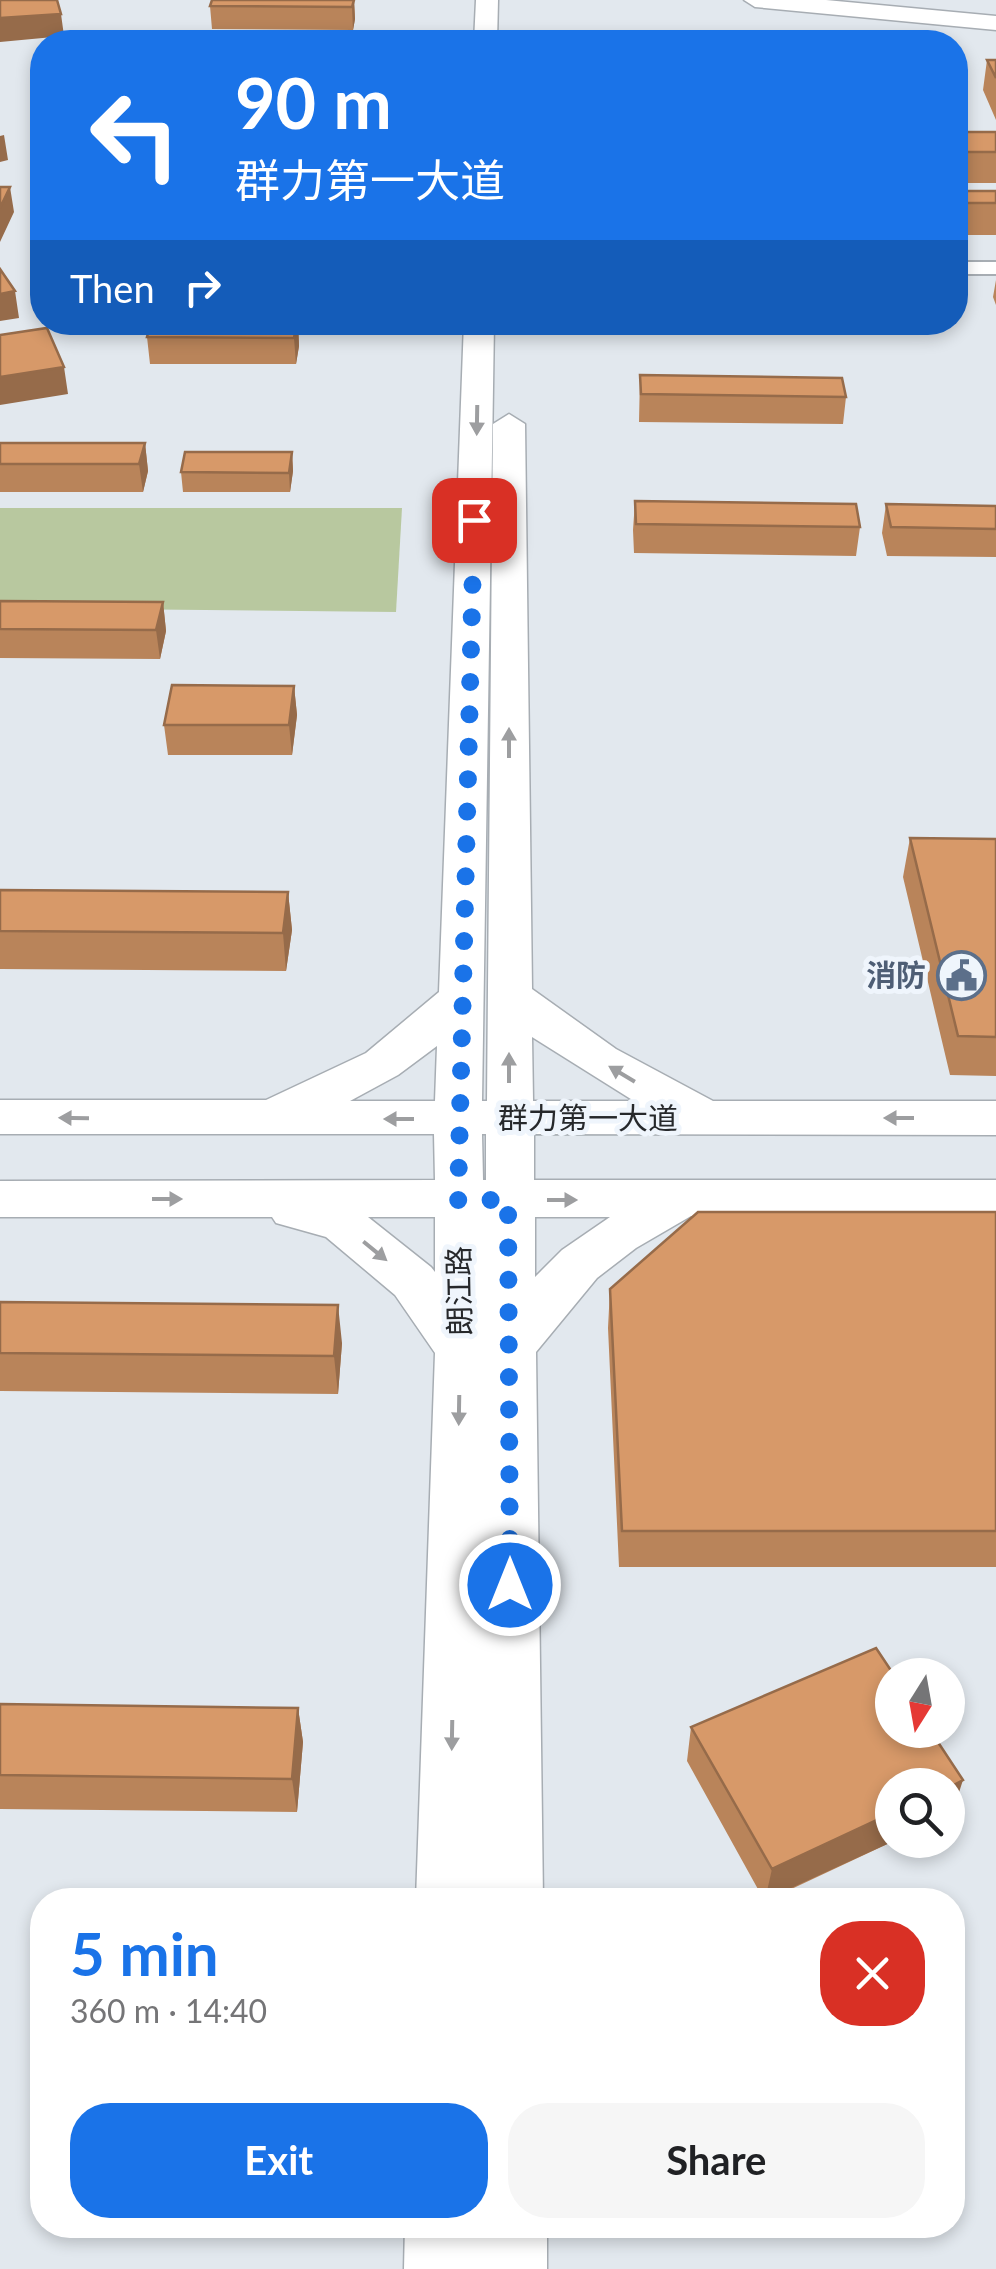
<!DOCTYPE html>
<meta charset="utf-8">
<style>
:root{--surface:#fff;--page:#f6f6f6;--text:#202124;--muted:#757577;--accent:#1a73e8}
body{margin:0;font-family:Lato,"Noto Sans SC",sans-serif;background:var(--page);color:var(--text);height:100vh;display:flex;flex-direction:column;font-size:38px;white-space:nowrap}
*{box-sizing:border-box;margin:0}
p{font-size:32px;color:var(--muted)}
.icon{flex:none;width:55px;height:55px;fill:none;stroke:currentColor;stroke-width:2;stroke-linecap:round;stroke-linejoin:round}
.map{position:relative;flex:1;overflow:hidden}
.details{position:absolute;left:30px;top:1888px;width:935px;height:350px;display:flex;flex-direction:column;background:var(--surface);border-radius:40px;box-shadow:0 5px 15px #0003}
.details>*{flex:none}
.hud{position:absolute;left:30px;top:30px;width:938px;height:305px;border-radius:40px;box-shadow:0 5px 15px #0003;background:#1a73e8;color:#fff;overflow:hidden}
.needle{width:65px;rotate:191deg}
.controls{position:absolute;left:875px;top:1658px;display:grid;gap:20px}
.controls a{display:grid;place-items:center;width:90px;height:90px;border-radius:50%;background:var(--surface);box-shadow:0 5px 15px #0003;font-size:50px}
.pin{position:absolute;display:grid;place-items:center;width:85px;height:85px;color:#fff;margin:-42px;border-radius:20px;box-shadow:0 5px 15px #0006}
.me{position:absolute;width:110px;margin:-55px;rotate:0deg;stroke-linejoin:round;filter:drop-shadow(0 0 8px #0008)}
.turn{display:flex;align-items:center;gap:35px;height:210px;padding:0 40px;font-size:45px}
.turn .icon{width:130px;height:130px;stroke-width:2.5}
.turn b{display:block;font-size:70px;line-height:85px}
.then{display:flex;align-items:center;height:95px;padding:0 40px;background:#0003;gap:20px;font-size:38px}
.round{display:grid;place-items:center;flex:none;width:105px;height:105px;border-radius:40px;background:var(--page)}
.headline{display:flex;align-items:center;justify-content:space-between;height:170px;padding:0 40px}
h1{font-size:60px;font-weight:700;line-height:75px;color:var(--accent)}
.primary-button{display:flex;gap:20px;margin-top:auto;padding:20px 40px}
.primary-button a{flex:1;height:115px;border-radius:40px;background:var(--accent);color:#fff;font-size:40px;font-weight:700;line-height:115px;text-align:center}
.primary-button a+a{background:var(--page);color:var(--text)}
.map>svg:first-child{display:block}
</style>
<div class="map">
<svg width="996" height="2269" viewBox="0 0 996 2269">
<rect width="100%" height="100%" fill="#e2e8ee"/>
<path fill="#b8c89f" d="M0 508H402L396 612 0 608Z"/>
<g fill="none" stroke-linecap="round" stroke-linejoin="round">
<defs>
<path id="minor" d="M955 262H996V274H955Z"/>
<path id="secondary" d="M476 0H498L497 42H474Z
M744 0H826L996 16V30L755 7Z
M464 322H494L482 1101H487L493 424 509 414 525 424 532 989 616 1049 713 1101H996V1135L534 1134V1180H996V1216H691L636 1248 597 1278 536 1352 543 1900H416L435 1353 395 1295 326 1237 276 1223 272 1217H0V1181L435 1180 434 1134H0V1100H266L366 1053 439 992ZM532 1037 634 1101H533ZM437 1046 435 1101H350L398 1075ZM482 1134H486V1180H483ZM368 1217H435V1272L431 1267ZM535 1217H610L562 1250 535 1277Z
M405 2225H547V2269H404Z"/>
</defs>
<use href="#minor" stroke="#a7adb3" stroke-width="4"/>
<use href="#secondary" stroke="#a7adb3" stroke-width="3"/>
<use href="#minor" fill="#fff" fill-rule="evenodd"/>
<use href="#secondary" fill="#fff" fill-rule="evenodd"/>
</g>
<path fill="#b9845a" d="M354 0 355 19 353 30 212 29 210 6Z
M987 60H996V120L983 90Z
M955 132H996V183H955Z
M955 191H996V235H955Z
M996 280V305L993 297Z
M298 322 299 346 296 364H150L147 337Z
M640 375 846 397 843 424 639 422Z
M0 443H145L148 471 143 492H0Z
M292 452 293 471 290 492H183L181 472Z
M635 501 860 527 856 556 634 553 633 530Z
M886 504 996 506V557L887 556 882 533Z
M0 601 163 602 166 631 160 659 0 658Z
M294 686 297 715 292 755H168L164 725Z
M910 838 996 839V1076L950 1075 903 877Z
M0 890 288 892 292 930 286 971 0 969Z
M996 1212V1567H619L608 1328 610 1289Z
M0 1302 342 1343 338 1394 0 1391Z
M0 1704 298 1708 303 1742 297 1812 0 1809Z
M691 1727 952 1814 892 1840H896L768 1900H764L687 1761Z"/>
<path fill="#966b4a" d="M354 0 355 19 353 30 352 7Z
M61 14 64 36 0 42V18Z
M4 135 8 160 0 162V136Z
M10 187 14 212 0 242V208Z
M15 291 19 318 0 321V294Z
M298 322 299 346 296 364 294 338Z
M64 367 68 394 0 405V377Z
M145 443 148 471 143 492 139 464Z
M292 452 293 471 290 492 289 473Z
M163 602 166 631 160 659 156 630Z
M294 686 297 715 292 755 289 725Z
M288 892 292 930 286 971 283 933Z
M338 1305 342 1343 338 1394 334 1356Z
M298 1708 303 1742 297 1812 292 1779Z
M963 1780 952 1814 948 1816V1788Z
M892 1813V1840H896L765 1900 772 1869Z"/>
<path fill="#d79969" stroke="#966b4a" stroke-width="2.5" d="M0 0H57L61 14 0 18Z
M212 0H354L352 7 210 6Z
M987 60H996V78Z
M955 132H996V152H955Z
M0 187H10L0 208Z
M955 191H996V203H955Z
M0 269 15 291 0 294Z
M151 322H297L294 338 147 337Z
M47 328 64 367 0 377V335Z
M640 375 842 378 846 397 641 394Z
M0 443H145L139 464H0Z
M185 452H292L289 473 181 472Z
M635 501 856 504 860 527 636 524Z
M886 504 996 506V529L891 527Z
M0 601 163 602 156 630 0 629Z
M172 685 294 686 289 725H164Z
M910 838 996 839V1037L958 1036Z
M0 890 288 892 283 933 0 931Z
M698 1212H996V1531H622L610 1289Z
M0 1302 338 1305 334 1356 0 1353Z
M876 1648 894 1675H892V1730H930L963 1780 948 1788V1785H892V1813L772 1869 691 1727Z
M0 1704 298 1708 292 1779 0 1775Z"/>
<defs><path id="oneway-solid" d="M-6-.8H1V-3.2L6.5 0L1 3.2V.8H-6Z" transform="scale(2.5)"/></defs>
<g fill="#9d9ea0">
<use href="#oneway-solid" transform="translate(477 420) rotate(91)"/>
<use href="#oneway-solid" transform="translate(509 743) rotate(-90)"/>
<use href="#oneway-solid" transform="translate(509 1068) rotate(-90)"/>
<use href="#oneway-solid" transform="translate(622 1074) rotate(-149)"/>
<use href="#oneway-solid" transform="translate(74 1118) rotate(-179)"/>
<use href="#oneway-solid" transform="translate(899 1118) rotate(180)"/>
<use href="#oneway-solid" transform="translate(399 1119) rotate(180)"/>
<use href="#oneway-solid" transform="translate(167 1199)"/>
<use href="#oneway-solid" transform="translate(562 1200)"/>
<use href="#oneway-solid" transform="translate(375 1251) rotate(39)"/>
<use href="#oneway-solid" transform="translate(459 1410) rotate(91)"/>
<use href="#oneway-solid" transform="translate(452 1735) rotate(91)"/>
</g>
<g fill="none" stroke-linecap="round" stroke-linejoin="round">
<path stroke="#1a73e8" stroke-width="18" stroke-dasharray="0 32.4" d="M474 520 458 1200H508L510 1585"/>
</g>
<defs>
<symbol id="civic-ring" viewBox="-11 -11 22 22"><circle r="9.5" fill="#eff5fc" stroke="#5c6f8a" stroke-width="1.5"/><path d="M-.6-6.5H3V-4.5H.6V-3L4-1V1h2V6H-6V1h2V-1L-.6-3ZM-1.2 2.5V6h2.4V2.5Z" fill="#5c6f8a"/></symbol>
</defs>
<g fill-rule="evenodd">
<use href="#civic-ring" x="934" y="948" width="55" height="55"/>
</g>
<g text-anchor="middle" stroke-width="10" stroke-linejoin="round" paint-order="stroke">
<g font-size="30" font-weight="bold" fill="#4e5e75" stroke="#eff5fc" text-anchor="end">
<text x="926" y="986">消防</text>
</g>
<g font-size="30" fill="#26282b" stroke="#eff5fc">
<text x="588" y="1129">群力第一大道</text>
<text transform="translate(460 1291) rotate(-91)" y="10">朗江路</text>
</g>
</g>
</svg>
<div class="controls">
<a><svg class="needle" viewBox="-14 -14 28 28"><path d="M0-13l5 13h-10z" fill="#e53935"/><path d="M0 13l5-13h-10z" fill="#757577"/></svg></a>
<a><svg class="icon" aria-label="search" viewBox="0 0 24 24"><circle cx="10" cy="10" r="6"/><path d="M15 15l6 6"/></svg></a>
</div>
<div class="pin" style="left:474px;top:520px;background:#d93025"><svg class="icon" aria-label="arrive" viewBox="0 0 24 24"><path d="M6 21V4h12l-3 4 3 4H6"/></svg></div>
<svg class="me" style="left:510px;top:1585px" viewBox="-20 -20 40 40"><circle r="17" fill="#1a73e8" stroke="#fff" stroke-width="3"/><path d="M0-11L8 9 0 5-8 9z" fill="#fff"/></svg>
<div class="hud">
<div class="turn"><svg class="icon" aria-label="left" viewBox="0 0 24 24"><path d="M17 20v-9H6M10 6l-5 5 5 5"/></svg><div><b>90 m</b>群力第一大道</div></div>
<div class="then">Then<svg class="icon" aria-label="right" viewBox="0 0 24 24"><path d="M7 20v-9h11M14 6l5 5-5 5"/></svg></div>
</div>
<section class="details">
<div class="headline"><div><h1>5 min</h1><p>360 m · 14:40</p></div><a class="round" style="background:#d93025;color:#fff"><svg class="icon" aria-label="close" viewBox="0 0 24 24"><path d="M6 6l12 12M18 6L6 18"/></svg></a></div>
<div class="primary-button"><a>Exit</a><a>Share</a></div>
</section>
</div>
